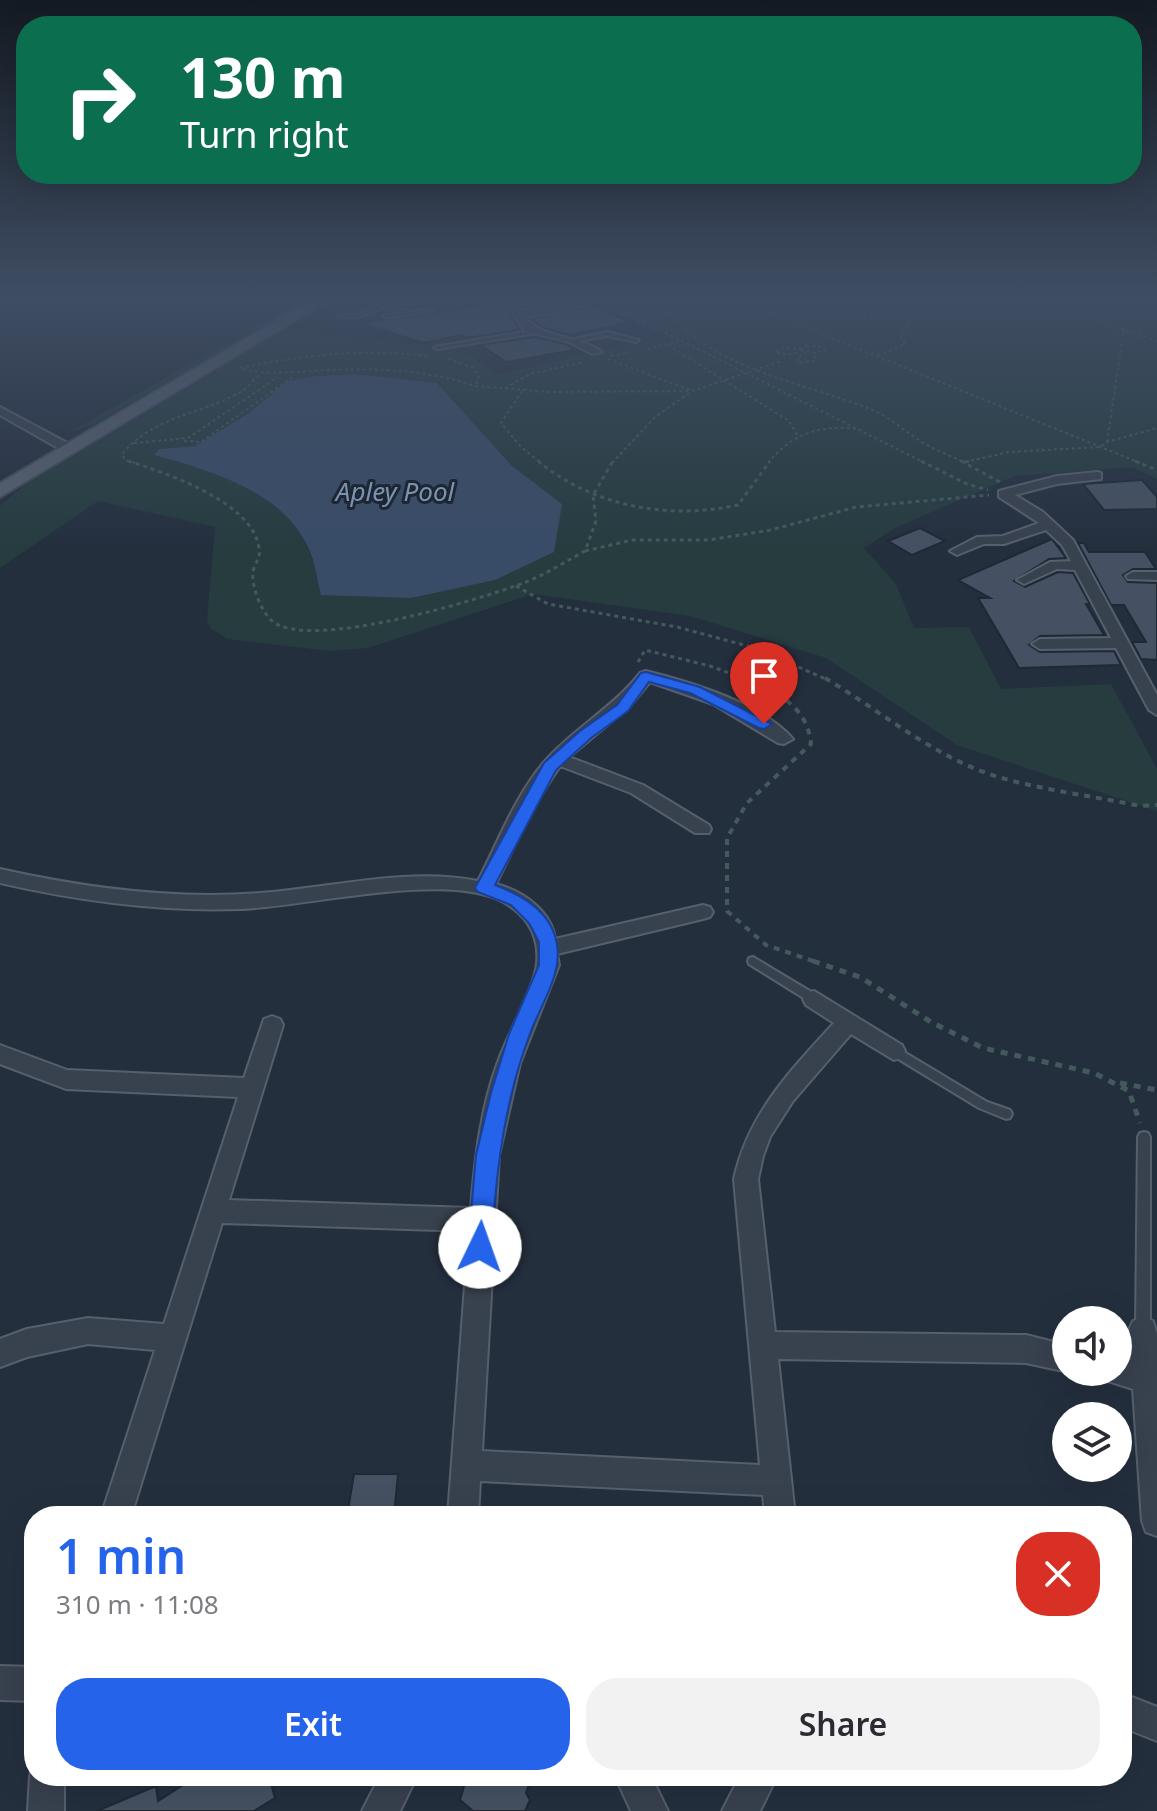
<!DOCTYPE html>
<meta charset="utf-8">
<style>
:root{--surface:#fff;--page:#f2f2f3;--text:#2b2b33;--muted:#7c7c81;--accent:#2563eb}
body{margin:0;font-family:"Noto Sans",sans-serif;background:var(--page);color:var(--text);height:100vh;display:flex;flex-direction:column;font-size:30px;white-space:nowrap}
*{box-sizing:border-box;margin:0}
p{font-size:26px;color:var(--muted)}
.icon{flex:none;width:44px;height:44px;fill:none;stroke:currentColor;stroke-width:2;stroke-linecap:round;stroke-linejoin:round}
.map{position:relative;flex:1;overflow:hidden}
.panel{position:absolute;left:24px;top:1506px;width:1108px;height:280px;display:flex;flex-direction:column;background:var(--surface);border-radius:32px;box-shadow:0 8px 32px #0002}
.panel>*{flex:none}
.hud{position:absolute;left:16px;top:16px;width:1126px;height:168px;border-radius:32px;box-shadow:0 8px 32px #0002;background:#0b6e4f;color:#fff;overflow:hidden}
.buttons{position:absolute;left:1052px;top:1306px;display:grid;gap:16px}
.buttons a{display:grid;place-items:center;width:80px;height:80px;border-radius:50%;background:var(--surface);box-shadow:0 8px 32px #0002;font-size:40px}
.pin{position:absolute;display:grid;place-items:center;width:68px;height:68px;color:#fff;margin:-82px -34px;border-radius:50% 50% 50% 0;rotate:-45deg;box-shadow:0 0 8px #0007}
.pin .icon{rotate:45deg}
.me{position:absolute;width:88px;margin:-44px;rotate:3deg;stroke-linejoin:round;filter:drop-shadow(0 0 6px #0008)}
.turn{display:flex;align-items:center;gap:28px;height:168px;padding:0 32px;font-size:36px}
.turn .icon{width:104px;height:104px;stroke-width:2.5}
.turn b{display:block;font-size:56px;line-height:68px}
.round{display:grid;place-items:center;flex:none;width:84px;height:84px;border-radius:32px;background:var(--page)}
.summary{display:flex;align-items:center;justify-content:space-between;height:136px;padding:0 32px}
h1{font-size:48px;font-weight:600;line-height:60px;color:var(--accent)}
.button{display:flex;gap:16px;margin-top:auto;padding:16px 32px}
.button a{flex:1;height:92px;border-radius:32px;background:var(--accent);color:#fff;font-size:32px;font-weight:600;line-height:92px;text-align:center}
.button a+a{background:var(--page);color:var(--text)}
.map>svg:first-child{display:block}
</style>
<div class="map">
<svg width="1157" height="1811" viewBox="0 0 1157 1811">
<rect width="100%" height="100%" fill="#242f3e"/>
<path fill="#263c3f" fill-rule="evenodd" d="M313 295H318L94 424 66 434Z
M631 295H1106L1157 309V479L1132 467 1015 476 895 528 864 548 896 584 914 628 969 627 1001 689 1111 684 1157 769V811L957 745 826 658 690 616 533 594 368 648 329 651 228 639 211 629 207 621 215 527 98 501 0 568V506L26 484 283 331 358 337 453 350 472 356 497 375 670 335 603 303ZM355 374 437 383 512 466 561 504 321 595C317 580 315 562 308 547 282 491 210 470 154 455L159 449 195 446 249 413 287 381 316 376Z"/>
<path fill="#394c67" d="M355 374 437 383 512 466 562 504 554 552 495 580 411 598 321 595C317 580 315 561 308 547 282 491 209 470 154 455L159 449 195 446 249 413 287 381 316 376Z"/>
<path fill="#455162" stroke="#1f2835" stroke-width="2" d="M459 295H491L508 311 520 330 467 338 460 335 424 343 359 323 482 306Z
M509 295H565L571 298 522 308Z
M591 306 631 322 569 335 542 327 531 319Z
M535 337 566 344 574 350 506 362 481 345Z
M1142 480 1157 497V509L1104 510 1083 484Z
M920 528 945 541 912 555 888 541Z
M1052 539 1066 558 1049 559 1014 581 1025 587 1058 572 1073 573 1090 604H1086L1104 635 1040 636 1029 645 1040 652 1114 651 1121 665 1019 668 978 598H990L958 580Z
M1078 543H1084L1089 552H1145L1156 569H1133L1123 575 1128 582 1157 583V660L1141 659 1132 642H1146L1124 605H1111Z
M354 1474H398L394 1516H347Z
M197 1776H269L275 1798 254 1811H97L156 1786 158 1801Z
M467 1776H532L526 1793 530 1800 525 1811H473L460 1800Z"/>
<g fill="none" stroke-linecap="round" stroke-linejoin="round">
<defs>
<path id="lane" d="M1134 295H1142L1157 300V302Z
M383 304 410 312 432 309 434 310 386 318 384 316 403 313 383 307 358 318 338 316 340 315H357Z
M536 330 538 333 437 349 434 347Z
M607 332 639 340 636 342 607 336 573 342 570 340Z
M753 957 818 996 819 999 818 1002H810L749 964 748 961 749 958Z
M894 1046 987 1102 1010 1110 1012 1114 1010 1118 1006 1119 979 1108 890 1054 888 1051 890 1048Z
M1144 1132 1148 1133 1150 1137V1328L1148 1333 1143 1335 1138 1333 1136 1328 1138 1137 1140 1133Z"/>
<path id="street" d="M441 295 383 308 378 305 400 296Z
M494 295H505L521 311C552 307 584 295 615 295L559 312 525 317C541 339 580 335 602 352L593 354 569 342 525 331 510 309Z
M0 407 73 446 75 449 65 452 0 415Z
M1097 472 1101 473V479L1057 484 1015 495 1043 512 1073 540 1157 695V715L1149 710 1116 648 1040 649 1032 644 1040 639 1111 638 1075 570 1057 569 1024 584 1017 580 1050 562 1071 561 1062 545 1046 530 1004 544H984L957 555 950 551 977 537 1003 536 1039 523 999 497V491L1057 476Z
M1133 572H1157V580L1128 579 1126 576Z
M646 671C690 682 763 704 793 739L784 744 778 743 713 704 650 682 630 706 569 757 643 785 709 825 711 829 709 833H695L631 793 560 766 533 807 496 884C522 891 551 910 555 939L703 905 710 907 713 912 710 917 703 919 557 954 559 965 520 1063 499 1155 482 1451 760 1465 734 1179C748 1114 790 1071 834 1023L806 1005 803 999 806 993 814 991 902 1045 905 1051 902 1057 894 1060 851 1034 793 1101 770 1137 763 1156 758 1179 775 1332 1026 1335 1066 1345 1068 1372 1026 1363 778 1359 795 1516H765L763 1495 480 1481 478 1516H448L469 1231 222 1223 131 1516H101L155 1350 88 1344 27 1357 0 1367V1339L27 1329 88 1318 164 1324 238 1097 66 1089 0 1064V1045L67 1070 244 1078 264 1019 272 1016 280 1019 283 1025 229 1200 471 1208C475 1158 481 1106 499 1059 507 1037 536 983 537 963 540 932 523 910 495 898 435 874 308 906 241 909 160 912 79 901 0 883V869C85 888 173 900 260 893 331 888 407 867 478 881 499 840 515 796 545 761 574 728 613 708 640 673Z
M1143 1317 1153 1321 1157 1334V1536L1146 1532 1142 1521 1133 1389 1108 1381 1104 1372H1118V1357L1131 1360 1129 1330 1133 1321Z
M0 1666 34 1667V1701L0 1700Z
M1122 1693 1157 1707V1741L1122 1727Z
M34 1765V1776H64V1811H28L30 1776Z
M380 1776H417L400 1811H362Z
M615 1776H651L668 1811H631Z
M740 1776H777L760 1811H722Z"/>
<path id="primary" d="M320 295H338L0 497V483Z"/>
</defs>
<use href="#lane" stroke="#565f6c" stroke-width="4"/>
<use href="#street" stroke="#565f6c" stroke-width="4"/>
<use href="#primary" stroke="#414a57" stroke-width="4"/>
<path stroke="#44595c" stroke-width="2" stroke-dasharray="3 3" stroke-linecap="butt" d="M666 295 659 299C707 371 800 380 875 411 890 418 902 429 916 438 931 449 949 455 966 463
M726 295 1140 463
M841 295 865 303 863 319 910 320
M1018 295 1157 341
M1114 295 1124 298
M610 309 672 336 925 463
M624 314 659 299
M668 345 789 421 798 436
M806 346H819L825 350 814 353 802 349Z
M647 349 681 341
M802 349 783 348 775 352 786 355 803 351
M807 352 798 357V363L815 361 814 353
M611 356 630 352
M878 356 905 344 901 336 910 320 1002 295
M448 359 474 368 479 378 475 386 551 392 690 391
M608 359 690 390
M240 368C303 355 363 348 427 356
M243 369C272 376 299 371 329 370 379 368 428 370 475 386
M505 388 530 374 583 362
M522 391 501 423 521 447 541 463
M184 441 201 442 294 376
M1107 442 1124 328
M134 443 188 438 278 377
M965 462 1009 452 1100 447 1107 442 1157 428
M135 463 125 460 122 454C153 417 197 415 237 394 247 390 252 380 261 374
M612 463 655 417 692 391 782 361
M768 463C793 432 821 425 859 429"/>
<path stroke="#44595c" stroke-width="3" stroke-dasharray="4 4" stroke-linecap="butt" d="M128 461C166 473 253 502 259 548 261 557 255 563 253 571 251 586 261 611 272 621 309 652 482 599 526 582 546 574 565 562 585 551L596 521 593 495 613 461
M538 461C594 507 669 520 738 505L770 461
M921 461 967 484 988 490
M961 461 1000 482
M1135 461 1157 470
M965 462 970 461
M585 551 632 540H708L771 530 856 507 989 495
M516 586 548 604 677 627 755 648 828 680
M638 662 645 650 710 666 749 680"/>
<path stroke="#44595c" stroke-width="4" stroke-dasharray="6 6" stroke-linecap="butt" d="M744 678C776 691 808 707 811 744L747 803 727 838V911L766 945 819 963
M825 678C879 710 929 753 989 774 1033 789 1094 796 1140 806L1157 805"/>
<path stroke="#44595c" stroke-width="5" stroke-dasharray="7 7" stroke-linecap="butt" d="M813 961 860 977 931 1022 983 1048 1094 1073 1129 1091 1140 1123
M1120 1083 1157 1090"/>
<use href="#lane" fill="#38414e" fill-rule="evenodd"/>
<use href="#street" fill="#38414e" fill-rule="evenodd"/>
<use href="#primary" fill="#56606e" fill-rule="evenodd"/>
</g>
<linearGradient id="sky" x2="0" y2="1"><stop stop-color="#141a22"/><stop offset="0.54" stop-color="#3f4d63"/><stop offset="1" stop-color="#3f4d63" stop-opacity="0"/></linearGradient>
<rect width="1157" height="549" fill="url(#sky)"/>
<path fill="#2563eb" stroke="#184099" stroke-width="2" d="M646 672 700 687 772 724 764 729 759 728 690 693 649 682 628 711 591 738 556 770 495 885C522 895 553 912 557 945 562 974 541 1005 531 1031 523 1052 516 1074 511 1096 499 1146 495 1195 491 1247L488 1255 480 1258 471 1255 468 1247 476 1155 491 1093 509 1034 539 965V942L529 923 511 905 478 892 475 888 544 763 580 731 617 705 641 673Z"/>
<g text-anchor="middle" stroke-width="6" stroke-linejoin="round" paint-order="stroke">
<g font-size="26" font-style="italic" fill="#7c92b1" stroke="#1d2633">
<text x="395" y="501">Apley Pool</text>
</g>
</g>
</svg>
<div class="buttons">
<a><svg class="icon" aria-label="sound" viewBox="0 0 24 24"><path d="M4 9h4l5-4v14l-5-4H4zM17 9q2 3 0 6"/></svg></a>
<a><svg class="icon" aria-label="layers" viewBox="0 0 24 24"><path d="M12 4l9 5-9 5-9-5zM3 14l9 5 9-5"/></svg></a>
</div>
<div class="pin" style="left:764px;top:724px;background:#d93025"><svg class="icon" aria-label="arrive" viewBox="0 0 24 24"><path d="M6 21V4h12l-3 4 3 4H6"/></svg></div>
<svg class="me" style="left:480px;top:1247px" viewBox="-20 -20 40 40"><circle r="19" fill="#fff"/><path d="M0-13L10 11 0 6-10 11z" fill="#2563eb"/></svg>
<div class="hud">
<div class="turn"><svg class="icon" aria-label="right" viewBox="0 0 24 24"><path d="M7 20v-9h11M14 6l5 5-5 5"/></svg><div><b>130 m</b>Turn right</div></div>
</div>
<section class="panel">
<div class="summary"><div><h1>1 min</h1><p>310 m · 11:08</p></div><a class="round" style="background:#d93025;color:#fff"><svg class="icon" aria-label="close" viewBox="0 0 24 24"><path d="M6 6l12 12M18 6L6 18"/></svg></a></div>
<div class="button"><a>Exit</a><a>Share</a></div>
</section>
</div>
